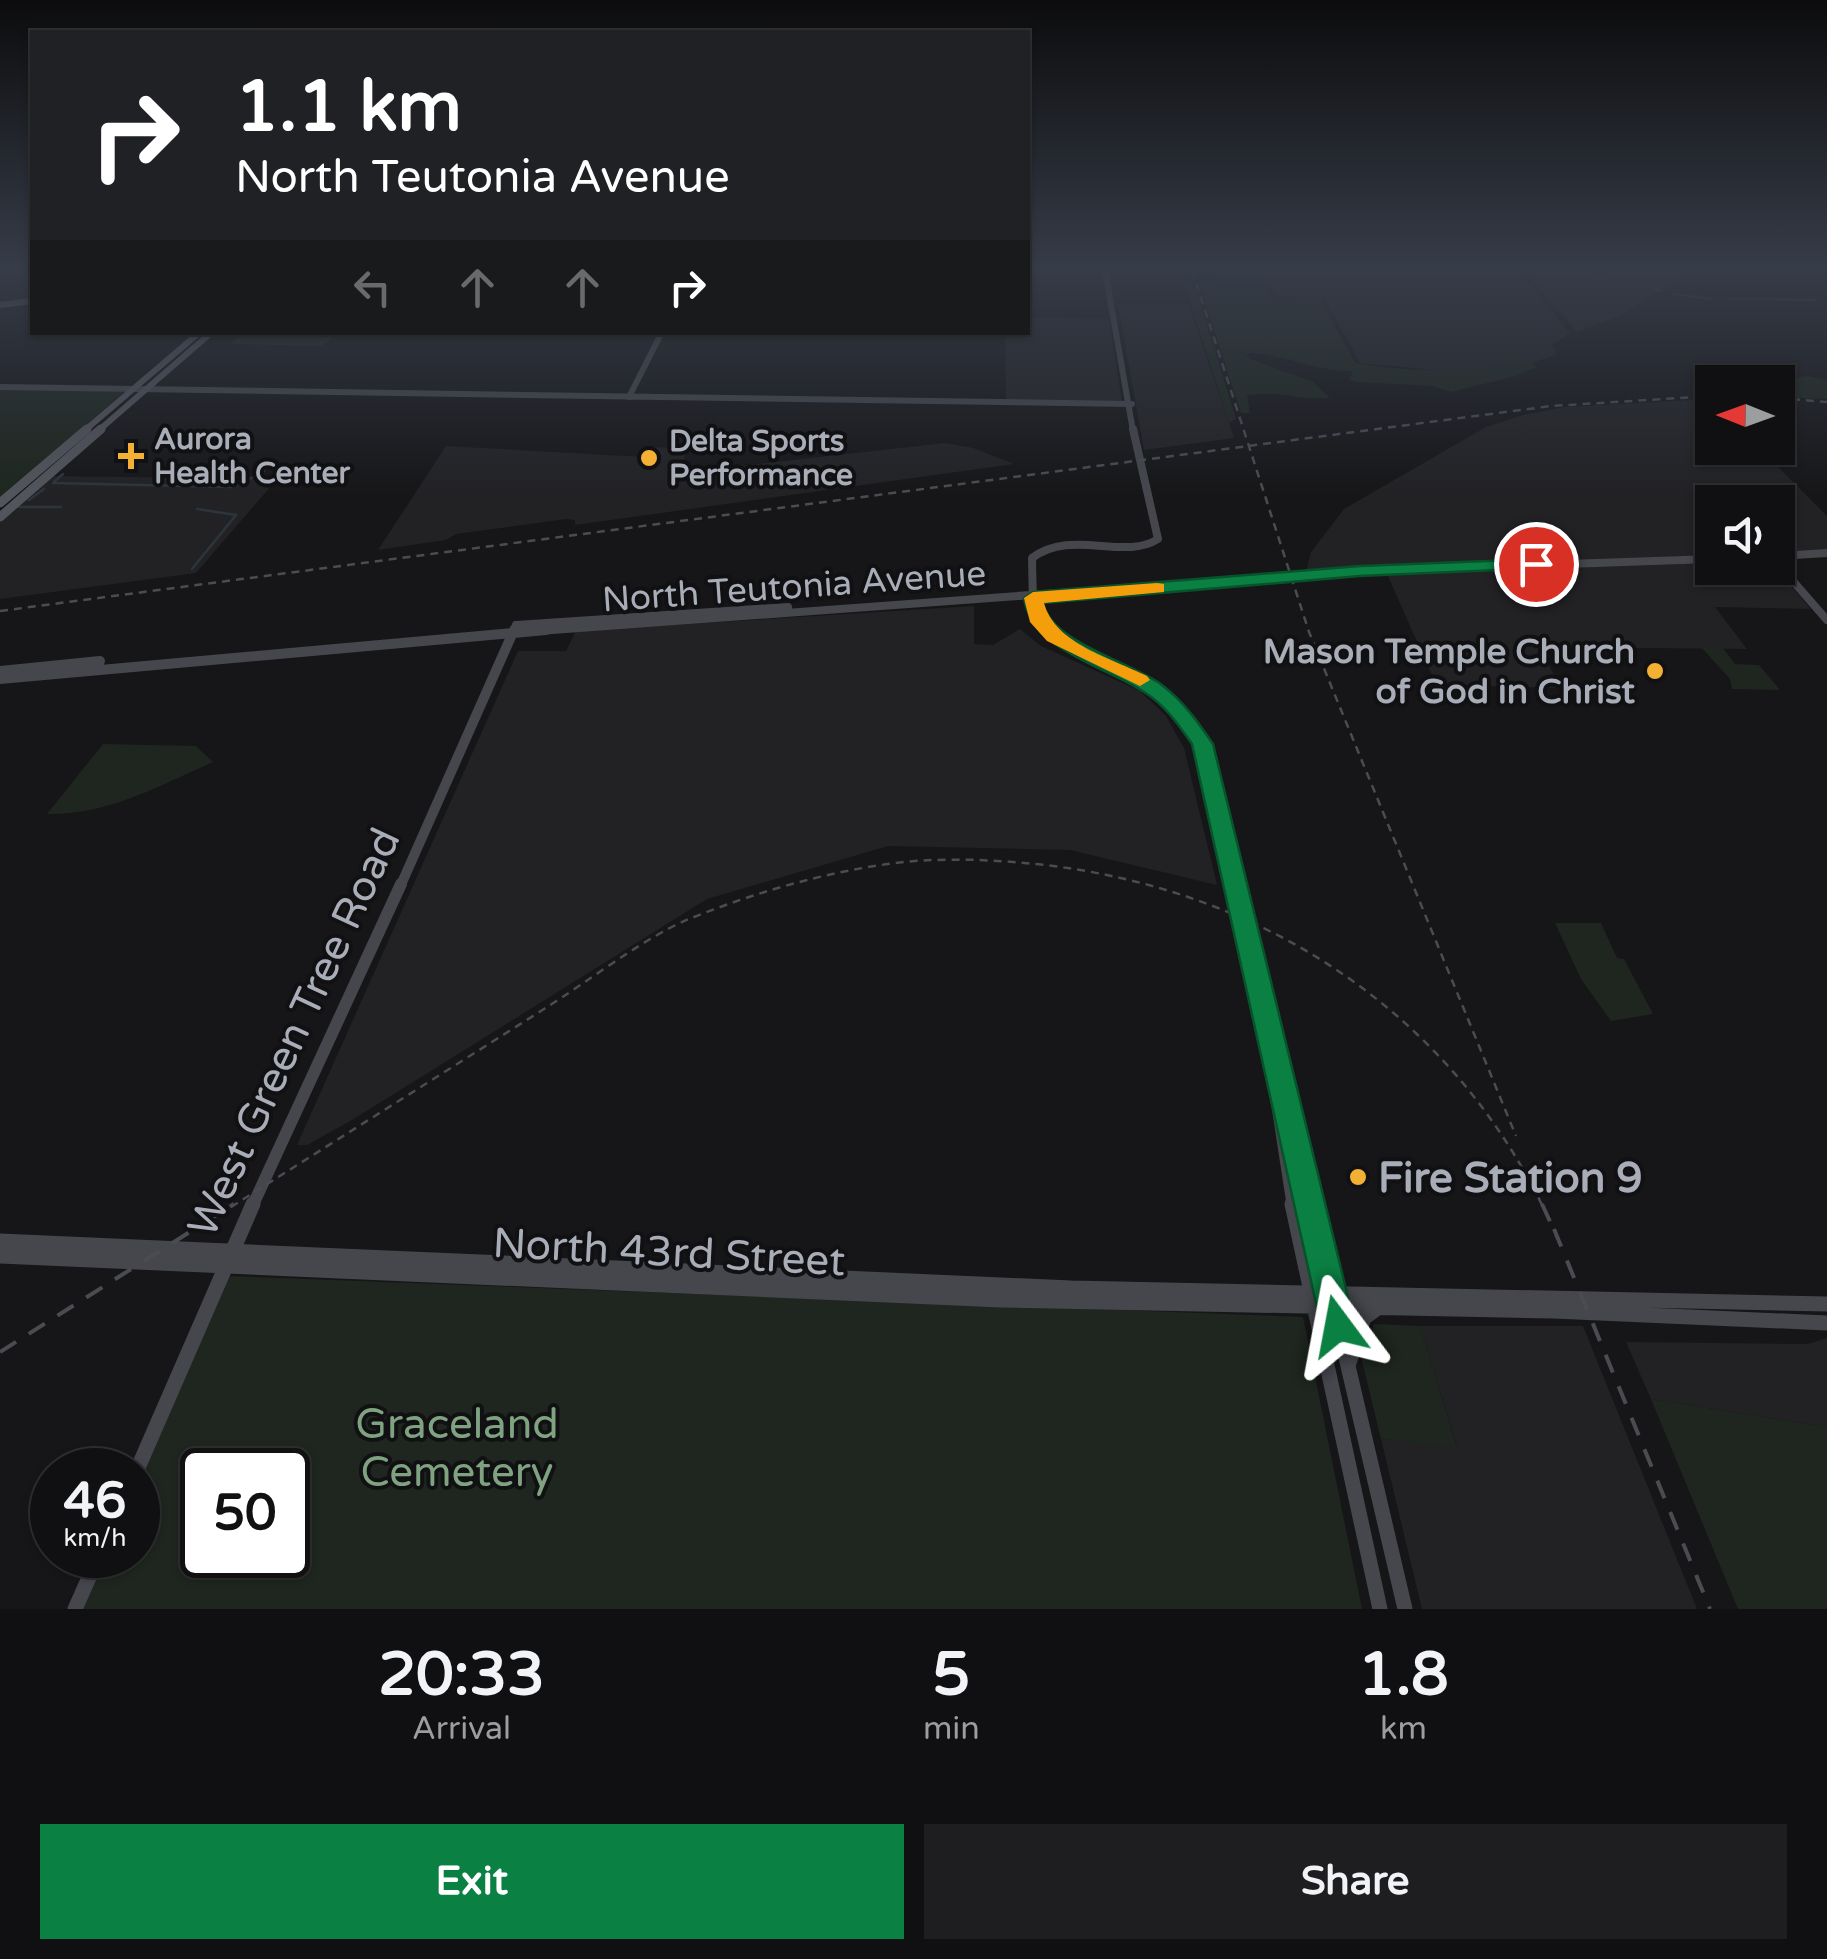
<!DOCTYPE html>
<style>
:root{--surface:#101012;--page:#1e1e20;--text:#f1f3f6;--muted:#9c9d9f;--line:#303032;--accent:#0b8043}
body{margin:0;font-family:"Varela Round",sans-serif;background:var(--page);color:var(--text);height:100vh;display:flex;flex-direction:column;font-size:38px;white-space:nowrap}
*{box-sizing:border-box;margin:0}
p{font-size:32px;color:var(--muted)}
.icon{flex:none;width:55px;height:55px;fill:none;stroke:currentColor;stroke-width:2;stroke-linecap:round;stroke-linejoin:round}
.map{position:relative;height:1609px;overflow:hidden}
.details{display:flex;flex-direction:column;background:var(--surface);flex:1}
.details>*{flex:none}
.top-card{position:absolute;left:30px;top:30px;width:1000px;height:305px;border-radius:0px;box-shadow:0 2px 8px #0004,0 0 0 2px var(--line);background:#202124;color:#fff;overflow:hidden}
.needle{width:65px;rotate:271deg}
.buttons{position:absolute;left:1695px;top:365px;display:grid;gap:20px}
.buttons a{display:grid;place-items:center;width:100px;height:100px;border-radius:0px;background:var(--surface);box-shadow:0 2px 8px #0004,0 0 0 2px var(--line);font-size:50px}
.speed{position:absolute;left:30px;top:1448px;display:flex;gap:20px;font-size:50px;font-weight:700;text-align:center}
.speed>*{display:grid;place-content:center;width:130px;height:130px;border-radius:50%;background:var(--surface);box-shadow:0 2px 8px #0004,0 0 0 2px var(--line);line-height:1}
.speed small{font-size:25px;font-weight:400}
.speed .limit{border:5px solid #111;border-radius:15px;background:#fff;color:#111}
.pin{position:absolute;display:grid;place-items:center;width:85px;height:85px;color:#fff;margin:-42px;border:5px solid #fff;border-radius:50%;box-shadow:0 2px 10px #0007}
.me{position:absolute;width:110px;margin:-55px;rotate:347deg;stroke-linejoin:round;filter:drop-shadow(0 0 8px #0008)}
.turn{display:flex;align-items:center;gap:35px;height:210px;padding:0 40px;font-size:45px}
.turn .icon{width:130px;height:130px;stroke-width:2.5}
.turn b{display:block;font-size:70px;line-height:85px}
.lanes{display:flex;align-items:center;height:95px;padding:0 40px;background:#0003;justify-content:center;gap:50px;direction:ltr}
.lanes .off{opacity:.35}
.eta{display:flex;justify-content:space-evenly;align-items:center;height:170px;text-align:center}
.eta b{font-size:60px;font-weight:800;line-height:70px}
.button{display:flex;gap:20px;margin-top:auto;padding:20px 40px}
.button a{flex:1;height:115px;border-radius:0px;background:var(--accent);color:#fff;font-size:40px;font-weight:800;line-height:115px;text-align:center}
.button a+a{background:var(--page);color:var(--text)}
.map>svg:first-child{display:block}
</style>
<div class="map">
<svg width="1827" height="1609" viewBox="0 0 1827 1609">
<rect width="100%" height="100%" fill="#161618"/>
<path fill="#222225" d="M1210 270H1517L1570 333 1551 345 1558 354 1532 363 1456 372 1360 363 1325 300 1275 296 1268 282 1214 281Z
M1524 270H1692L1619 316 1577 332Z
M1118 304 1189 305 1234 438 1144 450Z
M1028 317 1109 319 1122 402 1006 401 1005 333 1028 332Z
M212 332 336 333 323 346 231 344 238 337 208 336Z
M1710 399 1712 448H1759L1827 516V549L1778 552V502H1712V555L1306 572 1311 552 1344 509 1486 427 1523 415 1565 407Z
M945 443 973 448 1014 464 575 525V520L566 519 456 534 446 540 378 550 446 446 644 457 648 447 688 448 680 470 695 471Z
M46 476 277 479 196 573 0 599V517Z
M1712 563V568H1775L1811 609 1715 607 1747 649 1539 647 1561 688 1450 685 1434 680 1387 574Z
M974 606V644L993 645 1020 629 1041 646 1140 691 1166 716 1184 748 1217 885 1070 850 888 846 707 899 352 1120 307 1145H297L518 651H566L576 631Z
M1420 1326H1583L1697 1609H1422L1381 1439 1457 1447Z
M1827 1338V1427L1651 1399 1626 1342 1808 1344Z"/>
<path fill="#1e261f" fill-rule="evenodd" d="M1180 270H1190L1236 419 1229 423Z
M1195 270H1210L1215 281H1263L1272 298 1321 300 1355 363C1415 373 1472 372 1532 363L1537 367 1516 376 1451 392 1433 386 1357 382 1349 380 1353 371C1318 372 1286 355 1250 353L1246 356 1250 359 1313 382 1330 398C1299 401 1278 390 1247 395L1250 413H1241Z
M1807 376 1827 380V399L1778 397V382H1766Z
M0 388 124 392 0 499Z
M1702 648H1723L1735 664 1759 665 1780 690 1732 689 1730 679Z
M103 744 196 746 213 762C159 786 108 815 47 814Z
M1555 923H1601L1617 958 1624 959 1653 1014 1611 1021 1581 979Z
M228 1276 1303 1317 1362 1609H82L106 1555H138V1483ZM202 1470H288V1555H202Z
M1374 1324 1420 1326 1457 1448 1381 1439 1362 1361Z
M1651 1399 1827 1427V1609H1738Z"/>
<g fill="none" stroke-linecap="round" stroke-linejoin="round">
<path stroke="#2c353c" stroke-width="2.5" d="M1594 276 1606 279
M1653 289 1662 291
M1673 294 1711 299
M1728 299 1816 300
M264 471 267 459
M54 482 63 474
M53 483 231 487 260 474
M29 500 44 489
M19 507H61
M192 569 236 515 197 509"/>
<path stroke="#45474d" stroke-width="6" d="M1105 270 1133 431
M0 387 1132 404
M629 397 662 332"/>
<path stroke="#45474d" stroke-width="8" d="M1778 556 1827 553
M1778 564 1827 620
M516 625 788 607
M511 633 1360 571 1712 559
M513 633 515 627
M1049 633 1033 606 1032 558C1071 528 1124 561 1158 539L1133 429"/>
<path stroke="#45474d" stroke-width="10" d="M1046 630C1073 654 1111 663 1142 682 1217 729 1218 808 1235 887
M0 671 100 661
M0 679 546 630
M400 887 514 630"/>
<path stroke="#45474d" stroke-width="12" d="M1235 884 1311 1207
M1267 1038 1293 1207
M252 1207 401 884"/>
<path stroke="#45474d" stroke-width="15" d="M1292 1204 1380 1609
M1310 1204 1405 1609
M0 1241 1071 1288 1827 1304
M0 1256 1001 1300 1554 1311 1827 1323
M1349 1363 1364 1318 1375 1310
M137 1470 253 1204
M75 1609 99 1555"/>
<path stroke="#53555c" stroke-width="6" d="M0 305 32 301
M84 431 200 332
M98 431 212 332"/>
<path stroke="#53555c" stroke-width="9" d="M0 503 87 429
M0 517 101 429"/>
<path stroke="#4a4c52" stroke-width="2.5" stroke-dasharray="8 6" stroke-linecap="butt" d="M1192 270 1309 632 1516 1136
M1778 398 1827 402
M0 611 1551 406 1712 396
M231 1207C335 1141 440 1075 544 1009 586 983 645 937 689 919 751 894 815 875 881 865 931 857 985 859 1036 864 1255 887 1445 1006 1543 1207"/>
<path stroke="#4a4c52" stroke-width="4" stroke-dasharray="19 15" stroke-linecap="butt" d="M1542 1204 1558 1239
M1554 1229 1710 1609
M0 1352 234 1204"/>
</g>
<linearGradient id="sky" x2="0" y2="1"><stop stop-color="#0c0c0d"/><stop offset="0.54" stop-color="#363c48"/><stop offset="1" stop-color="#363c48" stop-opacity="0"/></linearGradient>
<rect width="1827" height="496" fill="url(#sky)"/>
<path fill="#0b8043" stroke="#07532c" stroke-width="2.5" d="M1536 559 1543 561V568L1360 576 1043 603C1050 642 1131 662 1162 685 1184 702 1198 722 1213 744L1355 1326 1350 1336 1338 1341 1326 1336 1321 1326 1192 744C1178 724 1165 705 1144 692 1104 665 1032 651 1024 598L1033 592 1360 566Z"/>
<path fill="#f59e0b" d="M1157 583 1164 584V592L1044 603C1055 644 1111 658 1147 676L1150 680 1140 686 1047 641 1030 622 1024 598 1033 592Z"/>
<g fill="#f2b134" stroke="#111113" stroke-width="4">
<path d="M126 441h10v10h10v10h-10v10h-10v-10h-10v-10h10z"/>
<circle cx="649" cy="458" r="10"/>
<circle cx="1655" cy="671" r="10"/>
<circle cx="1358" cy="1177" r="10"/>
</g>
<g text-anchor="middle" stroke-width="8" stroke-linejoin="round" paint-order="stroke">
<g font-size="30" font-weight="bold" fill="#a8adb8" stroke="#111113" text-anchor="start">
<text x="154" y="449">Aurora<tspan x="154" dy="34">Health Center</tspan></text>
<text x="669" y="451">Delta Sports<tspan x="669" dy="34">Performance</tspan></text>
</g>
<g font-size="35" fill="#a8adb8" stroke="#111113">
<text transform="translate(794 586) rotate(-4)" y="12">North Teutonia Avenue</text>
</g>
<g font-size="35" font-weight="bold" fill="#a8adb8" stroke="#111113" text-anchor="end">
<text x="1635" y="663">Mason Temple Church<tspan x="1635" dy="40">of God in Christ</tspan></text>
</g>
<g font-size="42" fill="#a8adb8" stroke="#111113">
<text transform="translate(293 1032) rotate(-65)" y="15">West Green Tree Road</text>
<text transform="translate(669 1251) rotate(3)" y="15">North 43rd Street</text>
</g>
<g font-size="42" font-weight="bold" fill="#a8adb8" stroke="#111113" text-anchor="start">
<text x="1378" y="1192">Fire Station 9</text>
</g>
<g font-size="42" fill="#7fa381" stroke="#111113">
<text x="457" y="1438">Graceland<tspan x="457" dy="48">Cemetery</tspan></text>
</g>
</g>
</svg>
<div class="buttons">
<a><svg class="needle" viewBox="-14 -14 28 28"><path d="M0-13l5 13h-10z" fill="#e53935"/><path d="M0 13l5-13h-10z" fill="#9c9d9f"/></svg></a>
<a><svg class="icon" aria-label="sound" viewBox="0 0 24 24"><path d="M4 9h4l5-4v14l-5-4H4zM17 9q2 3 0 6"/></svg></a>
</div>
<div class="speed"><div>46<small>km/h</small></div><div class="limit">50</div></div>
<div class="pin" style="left:1536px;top:564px;background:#d93025"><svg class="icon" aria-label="arrive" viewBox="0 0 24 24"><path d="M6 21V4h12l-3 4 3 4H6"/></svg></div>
<svg class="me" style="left:1338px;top:1326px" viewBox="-20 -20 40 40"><path d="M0-17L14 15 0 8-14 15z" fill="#0b8043" stroke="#fff" stroke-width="4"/></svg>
<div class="top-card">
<div class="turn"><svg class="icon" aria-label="right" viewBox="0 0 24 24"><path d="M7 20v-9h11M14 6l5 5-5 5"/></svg><div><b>1.1 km</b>North Teutonia Avenue</div></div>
<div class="lanes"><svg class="icon off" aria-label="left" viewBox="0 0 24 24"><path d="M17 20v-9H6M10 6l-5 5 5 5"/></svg><svg class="icon off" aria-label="ahead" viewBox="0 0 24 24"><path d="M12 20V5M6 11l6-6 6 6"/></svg><svg class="icon off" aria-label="ahead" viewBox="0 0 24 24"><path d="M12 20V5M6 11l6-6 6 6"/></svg><svg class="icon" aria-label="right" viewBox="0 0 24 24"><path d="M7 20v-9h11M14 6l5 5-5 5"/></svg></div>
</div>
</div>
<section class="details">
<div class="eta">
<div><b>20:33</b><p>Arrival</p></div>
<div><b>5</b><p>min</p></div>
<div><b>1.8</b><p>km</p></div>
</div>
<div class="button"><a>Exit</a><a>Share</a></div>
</section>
